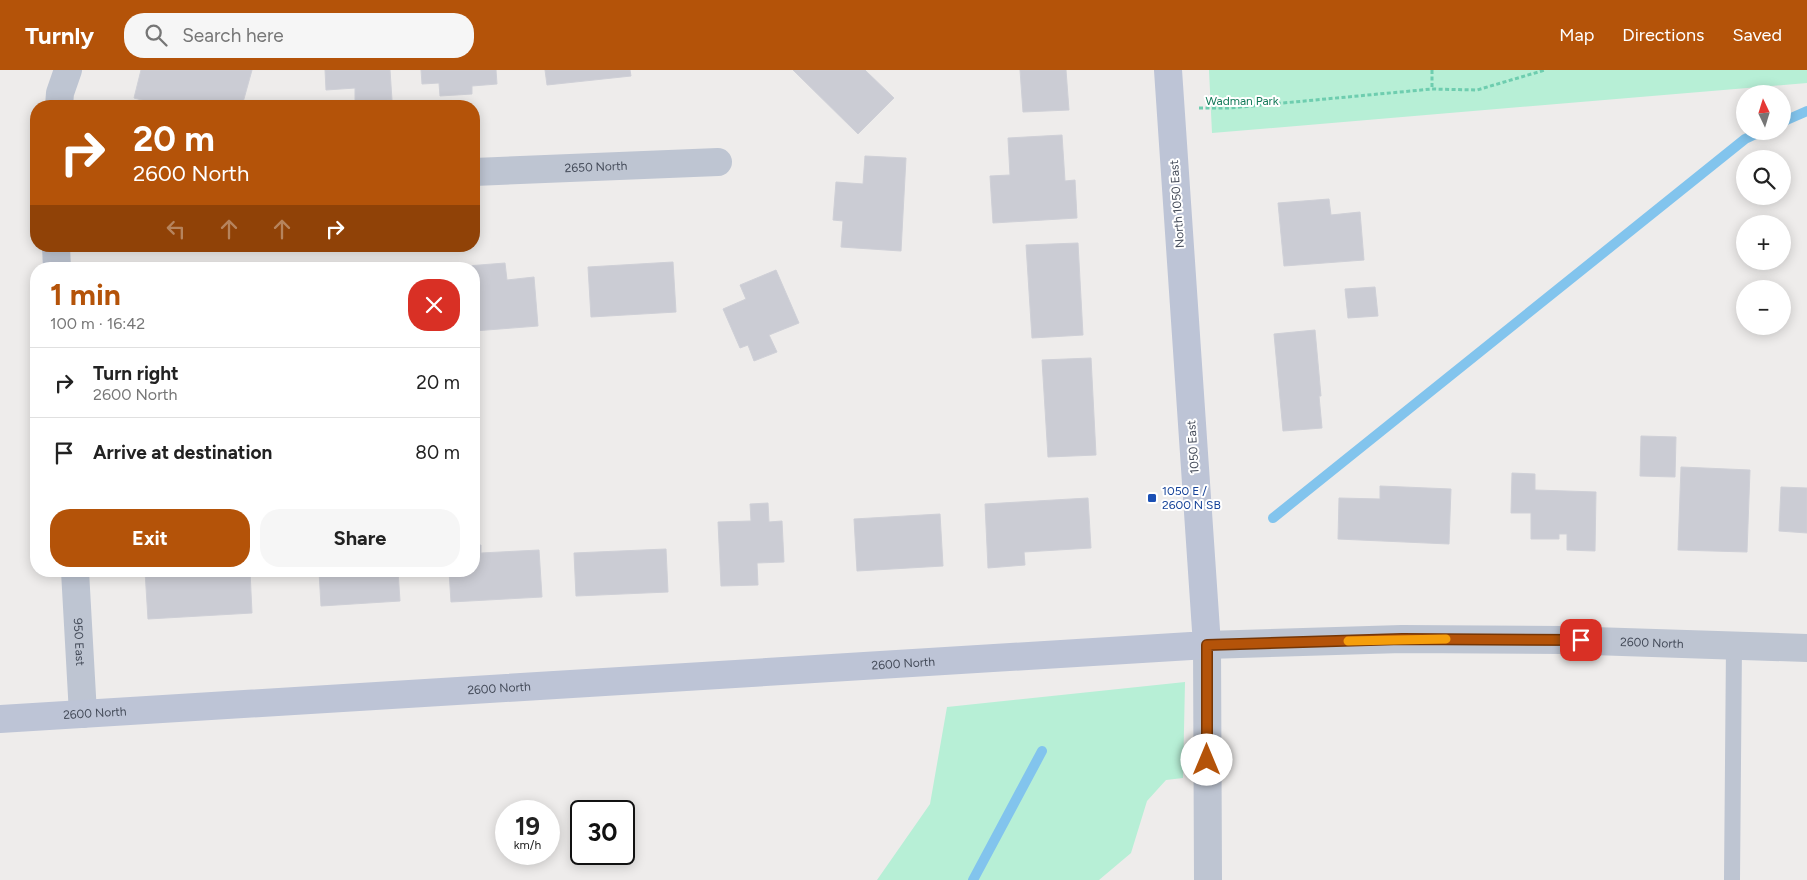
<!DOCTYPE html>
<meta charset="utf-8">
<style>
:root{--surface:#fff;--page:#f6f6f6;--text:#222;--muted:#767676;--line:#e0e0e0;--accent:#b45309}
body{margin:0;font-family:Figtree,sans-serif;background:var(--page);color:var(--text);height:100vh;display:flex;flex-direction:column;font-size:19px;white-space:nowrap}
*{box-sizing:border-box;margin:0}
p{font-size:16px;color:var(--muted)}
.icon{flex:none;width:28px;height:28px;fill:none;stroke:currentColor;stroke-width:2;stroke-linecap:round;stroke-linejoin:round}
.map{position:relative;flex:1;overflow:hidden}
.panel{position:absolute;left:30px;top:192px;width:450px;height:315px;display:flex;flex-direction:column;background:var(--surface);border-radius:20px;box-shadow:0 2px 12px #0003}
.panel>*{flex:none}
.guide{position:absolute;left:30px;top:30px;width:450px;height:152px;border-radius:20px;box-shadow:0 2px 12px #0003;background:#b45309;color:#fff;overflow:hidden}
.needle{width:32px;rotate:356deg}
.fabs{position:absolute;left:1736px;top:15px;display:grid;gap:10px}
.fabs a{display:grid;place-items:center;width:55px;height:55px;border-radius:50%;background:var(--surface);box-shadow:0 2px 12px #0003;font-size:25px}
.speed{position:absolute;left:495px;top:730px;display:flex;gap:10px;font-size:25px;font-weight:700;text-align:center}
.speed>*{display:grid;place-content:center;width:65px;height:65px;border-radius:50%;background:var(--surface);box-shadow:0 2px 12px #0003;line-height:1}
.speed small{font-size:12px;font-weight:400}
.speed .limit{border:2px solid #111;border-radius:8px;background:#fff;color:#111}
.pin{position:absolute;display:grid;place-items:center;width:42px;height:42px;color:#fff;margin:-21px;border-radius:10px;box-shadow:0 2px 8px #0006}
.me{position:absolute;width:55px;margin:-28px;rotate:0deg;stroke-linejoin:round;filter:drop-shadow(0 0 4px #0008)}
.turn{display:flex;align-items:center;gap:18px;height:105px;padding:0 20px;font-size:22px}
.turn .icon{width:65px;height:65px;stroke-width:2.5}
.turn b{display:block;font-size:35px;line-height:42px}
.lanes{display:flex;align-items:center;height:48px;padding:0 20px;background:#0003;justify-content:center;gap:25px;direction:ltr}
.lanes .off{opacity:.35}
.round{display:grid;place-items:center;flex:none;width:52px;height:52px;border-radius:20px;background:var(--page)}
.headline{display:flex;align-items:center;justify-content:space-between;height:85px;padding:0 20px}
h1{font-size:30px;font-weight:700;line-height:38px;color:var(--accent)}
.cta{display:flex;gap:10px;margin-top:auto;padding:10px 20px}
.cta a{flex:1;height:58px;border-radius:20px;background:var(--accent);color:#fff;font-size:20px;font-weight:700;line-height:58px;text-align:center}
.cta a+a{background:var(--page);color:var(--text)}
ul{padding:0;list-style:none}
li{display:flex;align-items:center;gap:15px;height:70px;padding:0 20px;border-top:1px solid var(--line)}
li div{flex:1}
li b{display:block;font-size:19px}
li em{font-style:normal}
header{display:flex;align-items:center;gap:30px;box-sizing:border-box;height:70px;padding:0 25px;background:var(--accent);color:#fff}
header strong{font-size:24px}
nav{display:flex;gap:28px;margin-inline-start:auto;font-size:18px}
.search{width:350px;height:45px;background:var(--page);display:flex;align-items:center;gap:12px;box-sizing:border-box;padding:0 18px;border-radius:20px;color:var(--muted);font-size:19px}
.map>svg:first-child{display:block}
</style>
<header>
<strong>Turnly</strong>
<div class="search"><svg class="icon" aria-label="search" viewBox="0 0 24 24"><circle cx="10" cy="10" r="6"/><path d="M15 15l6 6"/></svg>Search here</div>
<nav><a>Map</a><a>Directions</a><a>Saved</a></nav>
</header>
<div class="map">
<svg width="1807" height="810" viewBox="0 0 1807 810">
<rect width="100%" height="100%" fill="#eeeceb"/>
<path fill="#b7efd6" d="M1209 0H1807V13L1212 63Z
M1185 612 1183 708 1166 710 1147 731 1131 783 1099 810H877L930 734 947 637Z"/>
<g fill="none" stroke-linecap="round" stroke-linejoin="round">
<path stroke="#82c4ed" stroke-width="10" d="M1782 52 1807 41
M1273 448 1745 69 1762 61
M973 810 1042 681"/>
</g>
<path fill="#cbccd4" stroke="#cfd0d7" d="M141 0H252L242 36H231L208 30 207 36H165L134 28Z
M325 0H390L392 30 355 32V18L326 20Z
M421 0H496L497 14 472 16V24L440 26 439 13 422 14Z
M545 0H630L631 6 547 15Z
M793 0H865L894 28 858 64Z
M1020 0H1066L1069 40 1023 42Z
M1062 65 1065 111 1075 110 1077 148 993 153 990 106 1010 105 1008 68Z
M865 86 906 88 901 181 841 177 843 151 833 150 836 112 863 114Z
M1329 129 1331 145 1360 142 1364 190 1284 196 1278 133Z
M1078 173 1083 265 1032 268 1026 175Z
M673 192 676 242 591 247 588 197Z
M505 193 507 210 534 207 538 256 474 261V199H467V196Z
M776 200 799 253 769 265 777 282 754 291 748 275 740 278 723 239 746 229 740 215Z
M1375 217 1378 246 1348 248 1345 219Z
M1315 260 1321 326H1319L1322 358 1283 361 1274 264Z
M1091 288 1096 385 1048 387 1042 290Z
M1641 366 1676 367 1675 407 1640 406Z
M1681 397 1750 400 1747 482 1678 480Z
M1512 403 1535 404V420L1596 422 1595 481 1567 480V464H1559V469H1531V443H1511Z
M1380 416 1451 419 1449 474 1338 469 1339 428 1380 429Z
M1781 417 1807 418V463L1779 461Z
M1088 428 1091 478 1024 482 1025 495 988 498 985 434Z
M768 433 769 452 782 451 784 492 757 493 758 515 721 516 718 452 751 451 750 434Z
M940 444 943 496 857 501 854 449Z
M481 475V483L539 480 542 527 451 532 449 501H474V476Z
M666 479 668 522 576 526 574 483Z
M145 501H250L252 543 148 549Z
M319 501H398L400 531 321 536Z"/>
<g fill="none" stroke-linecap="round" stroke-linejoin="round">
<path stroke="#6ecdaf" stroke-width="3" stroke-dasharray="4 2.5" stroke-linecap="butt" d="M1432 0V19
M1199 38H1230L1432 19 1477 20 1545 0"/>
<path stroke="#bec5d2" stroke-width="16" d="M1732 810 1734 575"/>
<g stroke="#bec5d2" stroke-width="28">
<path d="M59 36 60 23 68 0"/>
<path id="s1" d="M474 102 718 92"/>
<path d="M56 176 57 199"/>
<path id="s2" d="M75 501 83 644"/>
<path d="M1207 575 1208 810"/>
</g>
<path stroke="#bec5d2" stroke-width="28" id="s3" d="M1207 575 1402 569 1562 570 1807 578"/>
<path stroke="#bdc4d6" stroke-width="28" id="s4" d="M0 649 1207 575 1168 0"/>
</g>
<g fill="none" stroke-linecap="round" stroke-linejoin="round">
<defs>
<path id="route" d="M1207 690V575L1402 569 1581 570"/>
</defs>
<use href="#route" stroke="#753606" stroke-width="12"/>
<use href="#route" stroke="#b45309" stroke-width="9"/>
<path stroke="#f59e0b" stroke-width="9" d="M1348 571 1446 569"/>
</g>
<rect fill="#1a4fb4" stroke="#fff" stroke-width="2" x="1147" y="423" width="10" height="10" rx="2.5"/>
<g text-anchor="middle" stroke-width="4" stroke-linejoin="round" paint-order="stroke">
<g font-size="12" fill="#147a59" stroke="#fff">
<text x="1242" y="35">Wadman Park</text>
</g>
<g font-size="12" fill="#444b59" stroke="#fff">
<text dy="4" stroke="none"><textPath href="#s1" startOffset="122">2650 North</textPath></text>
<text transform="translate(1177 134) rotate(-94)" y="4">North 1050 East</text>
<text transform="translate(1193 377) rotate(-94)" y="4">1050 East</text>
<text dy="4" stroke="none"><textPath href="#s2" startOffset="71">950 East</textPath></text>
<text dy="4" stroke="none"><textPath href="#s3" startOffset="445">2600 North</textPath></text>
<text dy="4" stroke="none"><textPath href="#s4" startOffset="905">2600 North</textPath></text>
<text dy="4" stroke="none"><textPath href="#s4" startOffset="500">2600 North</textPath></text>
<text dy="4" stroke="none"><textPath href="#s4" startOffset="95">2600 North</textPath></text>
</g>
<g font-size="12" fill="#164399" stroke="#fff" text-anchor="start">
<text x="1162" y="425">1050 E /<tspan x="1162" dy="14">2600 N SB</tspan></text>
</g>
</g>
</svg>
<div class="fabs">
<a><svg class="needle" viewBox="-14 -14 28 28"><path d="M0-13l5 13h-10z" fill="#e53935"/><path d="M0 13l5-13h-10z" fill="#767676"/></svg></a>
<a><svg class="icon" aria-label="search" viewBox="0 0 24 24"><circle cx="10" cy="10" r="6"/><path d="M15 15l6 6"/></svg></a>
<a>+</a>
<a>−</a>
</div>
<div class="speed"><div>19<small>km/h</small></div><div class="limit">30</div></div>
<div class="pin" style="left:1581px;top:570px;background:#d93025"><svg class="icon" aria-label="arrive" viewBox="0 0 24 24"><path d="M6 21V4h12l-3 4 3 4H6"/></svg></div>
<svg class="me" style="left:1207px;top:690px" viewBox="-20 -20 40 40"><circle r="19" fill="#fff"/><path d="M0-13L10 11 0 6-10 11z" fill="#b45309"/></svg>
<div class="guide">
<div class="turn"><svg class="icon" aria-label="right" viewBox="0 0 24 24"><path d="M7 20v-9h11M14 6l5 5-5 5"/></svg><div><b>20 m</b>2600 North</div></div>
<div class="lanes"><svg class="icon off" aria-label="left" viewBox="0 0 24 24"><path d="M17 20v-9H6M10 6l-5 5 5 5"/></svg><svg class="icon off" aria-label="ahead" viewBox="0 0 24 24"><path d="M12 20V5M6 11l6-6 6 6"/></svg><svg class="icon off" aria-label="ahead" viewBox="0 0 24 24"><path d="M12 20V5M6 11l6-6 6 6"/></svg><svg class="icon" aria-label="right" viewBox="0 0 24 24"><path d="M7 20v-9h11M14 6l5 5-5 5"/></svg></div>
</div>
<section class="panel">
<div class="headline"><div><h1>1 min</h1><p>100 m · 16:42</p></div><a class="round" style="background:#d93025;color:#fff"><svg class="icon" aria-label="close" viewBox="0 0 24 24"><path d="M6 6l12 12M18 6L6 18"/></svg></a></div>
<ul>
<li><svg class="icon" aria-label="right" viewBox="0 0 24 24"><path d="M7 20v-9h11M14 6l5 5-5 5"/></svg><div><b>Turn right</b><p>2600 North</p></div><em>20 m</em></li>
<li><svg class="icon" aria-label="arrive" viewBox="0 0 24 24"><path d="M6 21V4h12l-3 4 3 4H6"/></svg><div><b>Arrive at destination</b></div><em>80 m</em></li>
</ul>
<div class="cta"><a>Exit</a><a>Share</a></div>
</section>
</div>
